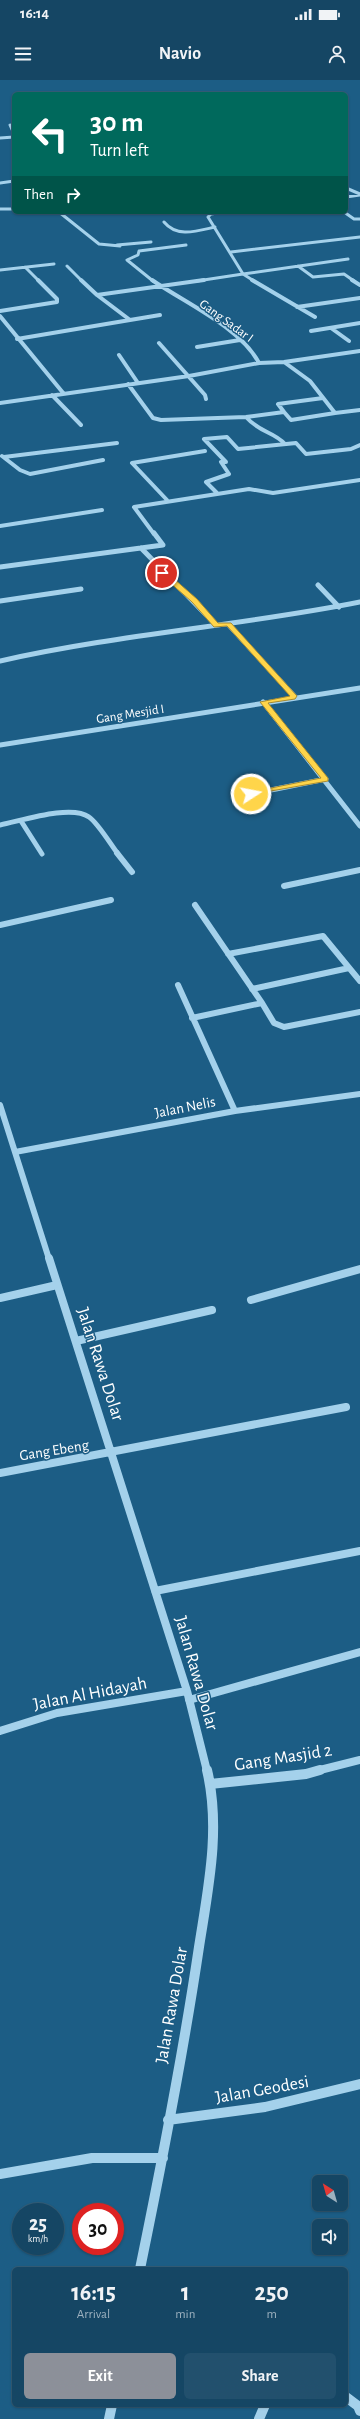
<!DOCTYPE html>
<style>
:root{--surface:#154664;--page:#22506d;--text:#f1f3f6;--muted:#9db1bf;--line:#345e78;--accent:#8c9099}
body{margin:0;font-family:"Alegreya Sans",sans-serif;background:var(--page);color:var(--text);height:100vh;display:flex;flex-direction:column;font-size:15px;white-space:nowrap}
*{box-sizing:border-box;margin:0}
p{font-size:13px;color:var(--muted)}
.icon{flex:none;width:22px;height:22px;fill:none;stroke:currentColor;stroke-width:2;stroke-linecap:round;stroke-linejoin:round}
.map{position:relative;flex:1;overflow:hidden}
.sheet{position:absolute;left:12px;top:2187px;width:336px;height:140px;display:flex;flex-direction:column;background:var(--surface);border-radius:6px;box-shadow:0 1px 3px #0004,0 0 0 1px var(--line)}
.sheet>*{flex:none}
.hud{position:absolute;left:12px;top:12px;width:336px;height:122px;border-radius:6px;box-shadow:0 1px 3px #0004,0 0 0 1px var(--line);background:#00695c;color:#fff;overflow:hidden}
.needle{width:26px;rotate:323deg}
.fabs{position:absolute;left:312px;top:2095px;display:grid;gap:8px}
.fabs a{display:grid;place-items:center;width:36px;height:36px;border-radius:6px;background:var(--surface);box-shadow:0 1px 3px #0004,0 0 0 1px var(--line);font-size:20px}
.speed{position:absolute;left:12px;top:2123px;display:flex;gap:8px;font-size:20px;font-weight:700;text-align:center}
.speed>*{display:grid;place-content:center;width:52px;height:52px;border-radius:50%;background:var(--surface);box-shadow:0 1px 3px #0004,0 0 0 1px var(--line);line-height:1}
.speed small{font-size:10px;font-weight:400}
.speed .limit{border:6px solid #d22;background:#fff;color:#111}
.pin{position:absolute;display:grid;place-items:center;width:34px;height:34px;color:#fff;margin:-17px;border:2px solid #fff;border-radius:50%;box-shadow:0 1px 4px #0007}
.me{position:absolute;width:44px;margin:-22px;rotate:79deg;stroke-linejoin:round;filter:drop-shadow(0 0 3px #0008)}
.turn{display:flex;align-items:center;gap:14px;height:84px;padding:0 12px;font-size:18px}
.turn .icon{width:52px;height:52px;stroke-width:2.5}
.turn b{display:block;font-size:28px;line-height:34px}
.then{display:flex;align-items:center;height:38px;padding:0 12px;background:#0003;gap:8px;font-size:15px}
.eta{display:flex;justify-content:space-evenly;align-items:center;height:68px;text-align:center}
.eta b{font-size:24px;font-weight:600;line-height:28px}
.cta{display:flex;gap:8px;margin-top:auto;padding:8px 12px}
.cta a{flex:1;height:46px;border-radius:6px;background:var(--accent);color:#fff;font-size:16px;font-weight:600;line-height:46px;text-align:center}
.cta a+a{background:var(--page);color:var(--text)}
.status{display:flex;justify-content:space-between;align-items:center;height:28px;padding:0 20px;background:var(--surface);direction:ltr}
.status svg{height:11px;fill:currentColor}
header{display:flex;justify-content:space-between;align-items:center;height:52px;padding:0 12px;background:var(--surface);font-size:18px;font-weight:600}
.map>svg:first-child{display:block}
</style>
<div class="status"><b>16:14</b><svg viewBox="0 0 49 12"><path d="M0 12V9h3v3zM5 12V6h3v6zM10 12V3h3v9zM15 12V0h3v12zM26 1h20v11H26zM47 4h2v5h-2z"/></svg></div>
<header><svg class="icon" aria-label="menu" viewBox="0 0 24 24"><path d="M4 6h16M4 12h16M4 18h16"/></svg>Navio<svg class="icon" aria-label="person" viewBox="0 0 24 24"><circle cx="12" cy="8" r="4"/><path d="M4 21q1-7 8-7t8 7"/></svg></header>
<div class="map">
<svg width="360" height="2339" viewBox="0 0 360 2339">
<rect width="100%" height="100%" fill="#1c5d85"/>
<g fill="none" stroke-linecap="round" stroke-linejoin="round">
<path stroke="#a4d1eb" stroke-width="3" d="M10 45 14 54
M0 58 14 57
M0 103 14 101
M346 108 360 114
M346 117 360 115
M0 129H14
M59 132 99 164 120 166
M344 132 354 139H360
M164 142C177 158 197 151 215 147
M117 165 151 162
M231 172 360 157
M67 186 82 201
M298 186 313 197 344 194 354 201
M25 187 39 201
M0 190 54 184
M243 194 348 179
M243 194 254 201
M153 201 127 180 138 175 139 171 186 165
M197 201 243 194 208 137 211 134 225 132"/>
<path stroke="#a4d1eb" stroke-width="4" d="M252 200 315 237
M352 200 360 205
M97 215 204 200
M297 227 360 218
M0 231 57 222V219L38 200
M0 236 64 314
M130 240 160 235
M331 248 349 261
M311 251 360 243
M17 259 130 240 97 215 81 200
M159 263 205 315 206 319
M197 267 240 260
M119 275 138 303
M284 282 310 301 335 333 360 330
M259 283 284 282 360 271
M128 304 153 338 161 340 246 337 284 332 278 324 323 318
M52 315 81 345
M0 323 189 296 259 283C240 247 185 223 152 200
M284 332 291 340 335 333
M246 337C260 353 273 351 285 364
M2 376 20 390 30 394 103 380
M4 377 117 363
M217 413 206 402 229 394 221 382H226L204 359 227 357 238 369 296 363 306 374 351 369 360 365
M167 420 132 383 205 371
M0 446 102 430
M154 454 134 427 249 409 273 413 360 400"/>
<path stroke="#a4d1eb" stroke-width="5" d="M141 468 216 545
M0 487 163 465 154 453
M318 505 339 527
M0 521 81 509
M228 544 295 617
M0 581C119 554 241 546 360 522
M263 622 360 746
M0 665 360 608
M251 714 326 699
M21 741 42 774
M0 745C21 741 71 724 89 737 98 743 111 765 118 774"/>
<path stroke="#a4d1eb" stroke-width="6" d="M117 773 132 792
M284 806 360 790
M0 845 111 820
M228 874 323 856 360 901
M178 905 235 1031
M252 909 349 888
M262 923 274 943 284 947 360 932
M192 938 262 923 195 825
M0 1025 49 1179
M15 1072 235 1031 360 1014"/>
<path stroke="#a4d1eb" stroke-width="8" d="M49 1178 187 1611 207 1691
M0 1218 57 1205
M251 1220 360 1189
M76 1261 212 1230
M0 1393 346 1327
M155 1511 360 1471
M189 1620 360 1572
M0 1651 57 1633 187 1611
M316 1691 360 1680"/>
<path stroke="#a4d1eb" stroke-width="10" d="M210 1704 306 1694 320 1690
M168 2040 265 2027 360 2004
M0 2094 92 2078H163
M140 2189C162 2082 183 1975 199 1867 208 1809 221 1749 207 1690
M346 2317 358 2326 360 2331
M109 2339 112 2325
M259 2339 265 2325"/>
</g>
<path fill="#ffd54a" stroke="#a68a30" d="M160 491H165L197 519 218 543H231L297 616 295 619 268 623 328 698V701L248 715 251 712 321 698 260 622 290 616 227 546 214 547 192 522 160 494Z"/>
<g text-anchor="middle" stroke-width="3" stroke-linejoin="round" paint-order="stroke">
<g font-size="13" fill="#fff" stroke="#1c5d85">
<text transform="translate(227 240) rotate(36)" y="5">Gang Sadar I</text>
<text transform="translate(130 633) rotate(-9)" y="5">Gang Mesjid I</text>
</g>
<g font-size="15" fill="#fff" stroke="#1c5d85">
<text transform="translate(185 1027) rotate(-11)" y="5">Jalan Nelis</text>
<text transform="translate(54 1370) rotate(-9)" y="5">Gang Ebeng</text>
</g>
<g font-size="18" fill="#fff" stroke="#1c5d85">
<text transform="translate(101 1284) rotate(72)" y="6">Jalan Rawa Dolar</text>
<text transform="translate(197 1593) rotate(74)" y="6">Jalan Rawa Dolar</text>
<text transform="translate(90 1613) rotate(-11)" y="6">Jalan Al Hidayah</text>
<text transform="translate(283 1677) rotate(-9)" y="6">Gang Masjid 2</text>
<text transform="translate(171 1925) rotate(-80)" y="6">Jalan Rawa Dolar</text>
<text transform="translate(262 2009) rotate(-10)" y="6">Jalan Geodesi</text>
</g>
</g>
</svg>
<div class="fabs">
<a><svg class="needle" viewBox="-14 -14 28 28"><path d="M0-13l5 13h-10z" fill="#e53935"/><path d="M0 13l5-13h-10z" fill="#9db1bf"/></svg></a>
<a><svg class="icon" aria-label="sound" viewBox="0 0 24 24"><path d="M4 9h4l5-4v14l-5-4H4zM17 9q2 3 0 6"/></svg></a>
</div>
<div class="speed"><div>25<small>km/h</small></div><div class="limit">30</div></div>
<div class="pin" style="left:162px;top:493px;background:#d93025"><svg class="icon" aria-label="arrive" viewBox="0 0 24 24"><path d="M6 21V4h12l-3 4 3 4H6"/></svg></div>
<svg class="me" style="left:251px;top:714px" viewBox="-20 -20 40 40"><circle r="17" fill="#ffd54a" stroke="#fff" stroke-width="3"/><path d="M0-11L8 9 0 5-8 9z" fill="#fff"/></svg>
<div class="hud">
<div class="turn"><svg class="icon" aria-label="left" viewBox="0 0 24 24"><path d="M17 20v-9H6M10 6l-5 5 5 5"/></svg><div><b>30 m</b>Turn left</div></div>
<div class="then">Then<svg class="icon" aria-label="right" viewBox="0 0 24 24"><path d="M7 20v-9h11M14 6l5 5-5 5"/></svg></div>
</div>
<section class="sheet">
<div class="eta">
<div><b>16:15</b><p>Arrival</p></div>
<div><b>1</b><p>min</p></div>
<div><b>250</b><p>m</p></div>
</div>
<div class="cta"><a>Exit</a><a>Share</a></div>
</section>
</div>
